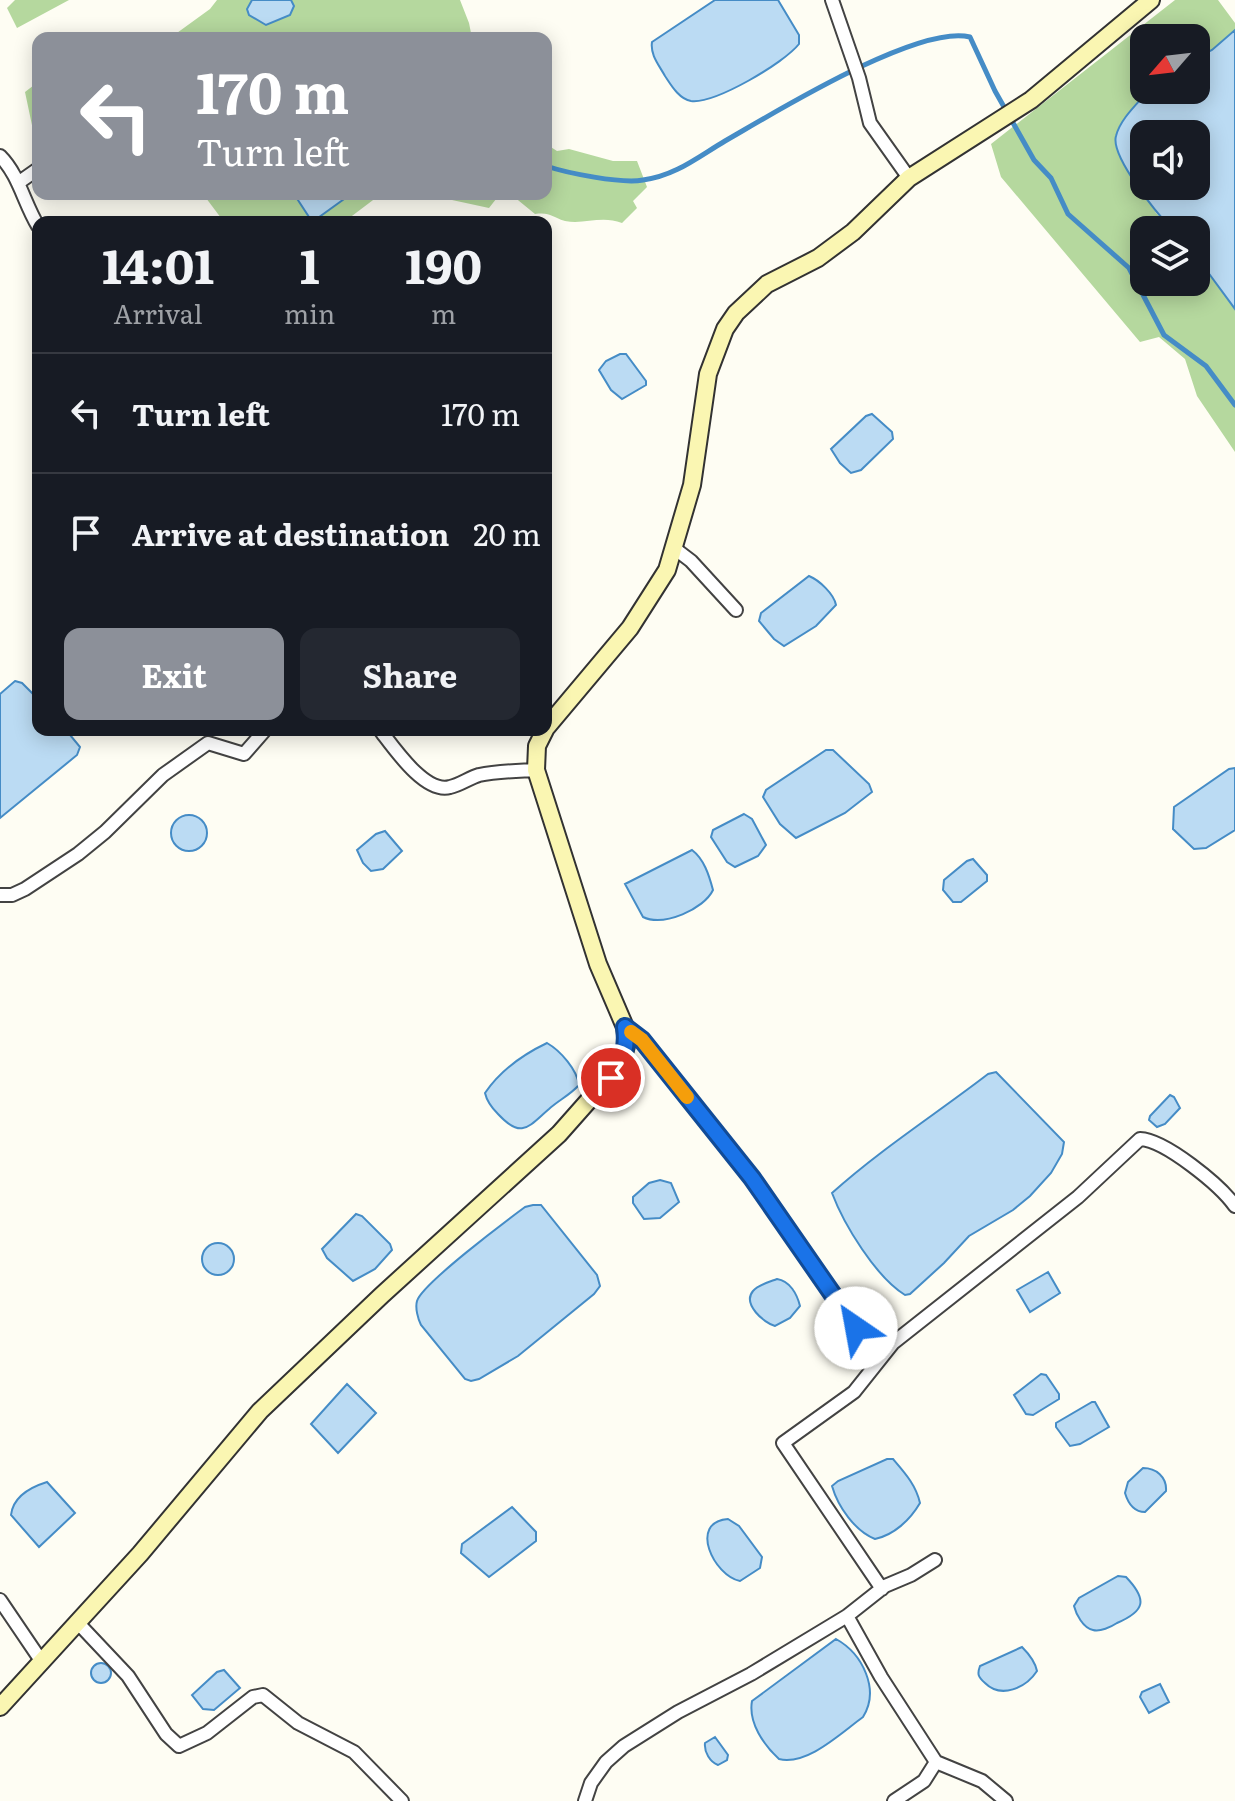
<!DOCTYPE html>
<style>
:root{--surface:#171b24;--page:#242831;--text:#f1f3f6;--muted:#9ea1a6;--line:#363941;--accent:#8c9099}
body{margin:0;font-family:Literata,serif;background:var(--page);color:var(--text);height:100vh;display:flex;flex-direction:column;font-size:30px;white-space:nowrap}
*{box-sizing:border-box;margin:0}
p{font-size:26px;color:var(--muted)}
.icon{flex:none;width:44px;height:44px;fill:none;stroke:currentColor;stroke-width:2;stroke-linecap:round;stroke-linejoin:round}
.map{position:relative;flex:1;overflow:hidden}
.side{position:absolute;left:32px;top:216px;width:520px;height:520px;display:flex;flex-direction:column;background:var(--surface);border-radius:16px;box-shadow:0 4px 20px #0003}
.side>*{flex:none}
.top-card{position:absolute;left:32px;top:32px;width:520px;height:168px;border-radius:16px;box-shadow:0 4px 20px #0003;background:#8c9099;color:#fff;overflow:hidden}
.needle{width:52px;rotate:242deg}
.tools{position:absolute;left:1130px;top:24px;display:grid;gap:16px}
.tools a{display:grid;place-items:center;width:80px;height:80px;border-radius:16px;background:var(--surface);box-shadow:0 4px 20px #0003;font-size:40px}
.pin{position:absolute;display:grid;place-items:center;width:68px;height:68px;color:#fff;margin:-34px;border:4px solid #fff;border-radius:50%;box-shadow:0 2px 8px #0007}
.me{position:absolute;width:88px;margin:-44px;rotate:327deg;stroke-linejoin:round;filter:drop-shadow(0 0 6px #0008)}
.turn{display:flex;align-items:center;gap:28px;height:168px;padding:0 32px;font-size:36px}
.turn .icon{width:104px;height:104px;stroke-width:2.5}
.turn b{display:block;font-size:56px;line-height:68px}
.eta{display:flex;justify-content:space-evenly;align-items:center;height:136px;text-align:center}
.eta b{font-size:48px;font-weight:700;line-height:56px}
.primary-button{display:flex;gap:16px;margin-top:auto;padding:16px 32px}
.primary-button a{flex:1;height:92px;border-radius:16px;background:var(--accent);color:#fff;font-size:32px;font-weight:700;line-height:92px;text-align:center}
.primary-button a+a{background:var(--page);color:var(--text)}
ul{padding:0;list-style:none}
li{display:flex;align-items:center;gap:24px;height:120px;padding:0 32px;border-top:2px solid var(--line)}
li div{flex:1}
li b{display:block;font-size:30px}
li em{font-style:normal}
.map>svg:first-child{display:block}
</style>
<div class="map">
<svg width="1235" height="1801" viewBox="0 0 1235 1801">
<rect width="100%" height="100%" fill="#fefdf3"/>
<path fill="#b5d89e" d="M15 0H69L17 28 7 8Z
M217 0H460L469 23 472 38H170L210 9Z
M1175 0H1218L1235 23V30L1212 50 1196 58V38H1144V90H1149L1119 126 1127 168 1156 213 1173 230H1144V282H1196V256L1235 309V452L1197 396 1185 359 1159 337 1140 342 1001 177 991 144Z
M38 82V132L33 130 25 92Z
M546 144 557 151 569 149 613 161H637L647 187 633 201 637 208 622 223C601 215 584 225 565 221 551 217 551 212 535 214L513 196 500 194 489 208 452 200 447 194H546Z
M203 194H381L344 222H224Z"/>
<path fill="#bbdbf3" stroke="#458cc6" stroke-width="2" fill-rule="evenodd" d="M252 0H291L294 6 290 15 266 25 249 15 247 9Z
M715 0H778L799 35V44C784 63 715 104 691 101 679 99 671 85 665 76 659 65 650 55 652 42Z
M1235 30V309L1196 256V230H1173C1158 215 1110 156 1116 136 1120 119 1138 103 1149 90H1196V58L1212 50ZM1196 134V186H1144V134Z
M294 194H351L315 220H311Z
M620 354H626L646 381V385L622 399 611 390 599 370 606 361Z
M872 414 892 432 893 439 861 470 851 473 840 463 831 449 866 416Z
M809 576C819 580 834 594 836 605L816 626 784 646 774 639 759 621 761 613Z
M15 681 22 683 38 699V730H66L80 747 77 755 0 818V694Z
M826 750H833L869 784 872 792 845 813 796 838 780 824 763 797 766 790Z
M1235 768V830L1206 848 1194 849 1173 829 1174 807 1229 769Z
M744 814 752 819 766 845 758 856 735 867 727 862 711 837 713 830Z
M171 833a18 18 0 1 1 36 0a18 18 0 1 1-36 0Z
M385 831 402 851 383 869 371 871 363 863 357 850 376 834Z
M692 850C704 859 709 875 713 890 704 909 664 927 643 917L625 884Z
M973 859 987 875V881L961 902H953L943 890 944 880 967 861Z
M547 1043C561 1051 577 1070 579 1085 570 1095 559 1100 549 1109 529 1126 522 1140 498 1114 492 1108 487 1102 485 1093 500 1071 524 1054 547 1043Z
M996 1072 1064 1142 1062 1154 1051 1173 1030 1196 1013 1210 969 1236 944 1263 910 1294 905 1295C876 1277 844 1225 832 1193 881 1149 936 1114 988 1074Z
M1170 1095 1174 1097 1180 1108 1165 1124 1157 1127 1149 1120 1150 1116Z
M660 1180 671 1183 679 1202 660 1218 644 1219 633 1203V1197L649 1183Z
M533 1205H541L597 1275 600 1286 594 1294 518 1356 479 1379 471 1381 465 1379 421 1325C418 1319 415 1308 417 1301 422 1284 506 1221 525 1207Z
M356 1214 362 1216 390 1244 392 1250 375 1269 353 1281 327 1258 322 1249Z
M202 1259a16 16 0 1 1 32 0a16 16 0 1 1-32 0Z
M1048 1272 1060 1293 1030 1312 1017 1290Z
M777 1279C790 1281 797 1294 800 1306L790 1318 775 1326C764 1323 742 1304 753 1291 758 1285 769 1282 777 1279Z
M1041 1374 1046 1375 1059 1394V1399L1033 1415 1026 1414 1014 1395Z
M347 1384 376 1413 338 1453 311 1424Z
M1092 1402H1095L1109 1427 1080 1444 1070 1446 1056 1427V1423Z
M887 1459H893C905 1473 916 1485 920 1503 910 1520 894 1535 875 1539 855 1531 838 1507 832 1486L838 1481Z
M1143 1468C1156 1468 1167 1477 1166 1491L1145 1512C1133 1512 1128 1503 1125 1493L1128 1482Z
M47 1482 75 1513 39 1547 11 1515C13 1497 31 1487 47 1482Z
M512 1507 536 1532V1541L489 1577 461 1553 462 1544Z
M728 1519 739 1526 762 1557 760 1568 740 1581C714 1576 688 1522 728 1519Z
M1118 1576 1126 1577C1148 1600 1145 1611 1117 1623 1111 1627 1100 1632 1093 1630 1083 1628 1076 1614 1074 1606L1079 1598Z
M836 1639C863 1654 880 1690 863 1717 841 1733 807 1766 779 1759 764 1745 748 1723 752 1701Z
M1022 1647C1029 1654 1035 1661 1037 1671 1026 1688 1001 1699 985 1683 978 1677 977 1674 980 1666Z
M91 1673a10 10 0 1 1 20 0a10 10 0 1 1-20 0Z
M224 1670 240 1688 214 1710 203 1709 192 1695 217 1672Z
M1160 1684 1169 1702 1149 1713 1140 1697 1142 1692Z
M715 1737 728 1755 727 1760 718 1765C710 1762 704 1752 705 1743Z"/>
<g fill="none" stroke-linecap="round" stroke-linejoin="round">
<path stroke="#458cc6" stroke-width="5" d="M546 166C567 173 621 184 643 180 675 176 698 157 725 141 774 113 918 24 970 37L995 91 1034 160 1051 178 1068 214 1129 268 1164 335 1206 366 1235 405"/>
<defs>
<path id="street" d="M832 0 859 78 870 123 909 178
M0 156C19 175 24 203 38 226
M18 183 38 169
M674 548 691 561 736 610
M380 730C394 748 425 794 450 787 460 785 469 778 479 775 498 771 518 771 536 770
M0 895H12L25 889 78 854 105 832 163 775 208 743 244 754 265 730
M625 1027 642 1040 752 1178 879 1360
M882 1589 783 1443 854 1392 893 1343 1078 1197 1140 1139C1165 1140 1220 1185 1235 1206
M0 1600 42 1662
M847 1616 881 1677 936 1762 982 1781 1006 1801
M78 1623 128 1676 166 1734 179 1746 207 1733 253 1697 263 1695 298 1723 354 1752 402 1801
M585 1801 591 1783 606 1762 624 1746 678 1712 751 1674 847 1616 885 1586 911 1575 935 1560
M894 1801 924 1781 936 1762"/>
<path id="secondary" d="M546 728 630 628 667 570 692 485 708 374 725 329 736 313 767 284 818 258 853 232 909 178 1031 100 1151 0
M0 1707 140 1554 260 1411 382 1295 559 1134 621 1064 627 1042 625 1027 598 964 536 770 537 746 545 730"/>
</defs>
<use href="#street" stroke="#434343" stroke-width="16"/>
<use href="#secondary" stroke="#323232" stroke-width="20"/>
<use href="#street" stroke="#fff" stroke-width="12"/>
<use href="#secondary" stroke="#faf6b2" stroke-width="16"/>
</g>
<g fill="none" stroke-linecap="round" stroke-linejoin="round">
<defs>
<path id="route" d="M611 1078C623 1061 628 1048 625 1027L642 1040 752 1178 856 1328"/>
</defs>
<use href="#route" stroke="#114b97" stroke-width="20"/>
<use href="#route" stroke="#1a73e8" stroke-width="14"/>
<path stroke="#f59e0b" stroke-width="14" d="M631 1032 642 1040 687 1097"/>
</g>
</svg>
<div class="tools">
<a><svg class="needle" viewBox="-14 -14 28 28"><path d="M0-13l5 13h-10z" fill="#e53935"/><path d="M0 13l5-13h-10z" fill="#9ea1a6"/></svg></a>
<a><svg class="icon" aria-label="sound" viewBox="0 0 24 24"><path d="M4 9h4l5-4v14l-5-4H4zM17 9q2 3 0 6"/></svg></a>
<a><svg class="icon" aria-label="layers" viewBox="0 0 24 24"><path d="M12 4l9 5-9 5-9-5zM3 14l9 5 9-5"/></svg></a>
</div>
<div class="pin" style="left:611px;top:1078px;background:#d93025"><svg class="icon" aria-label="arrive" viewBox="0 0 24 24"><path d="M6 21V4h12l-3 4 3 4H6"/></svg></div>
<svg class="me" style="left:856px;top:1328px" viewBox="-20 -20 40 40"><circle r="19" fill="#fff"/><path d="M0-13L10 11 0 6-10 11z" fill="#1a73e8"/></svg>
<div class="top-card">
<div class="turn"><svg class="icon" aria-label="left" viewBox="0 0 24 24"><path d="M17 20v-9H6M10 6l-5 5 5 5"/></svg><div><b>170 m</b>Turn left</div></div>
</div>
<section class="side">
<div class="eta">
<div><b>14:01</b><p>Arrival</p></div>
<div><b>1</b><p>min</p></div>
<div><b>190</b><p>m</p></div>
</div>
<ul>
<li><svg class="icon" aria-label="left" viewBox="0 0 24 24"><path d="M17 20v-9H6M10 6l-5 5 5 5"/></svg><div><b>Turn left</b></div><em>170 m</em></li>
<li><svg class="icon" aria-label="arrive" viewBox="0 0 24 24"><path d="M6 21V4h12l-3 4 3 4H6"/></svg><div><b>Arrive at destination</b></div><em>20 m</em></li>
</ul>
<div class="primary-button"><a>Exit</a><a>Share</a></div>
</section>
</div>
